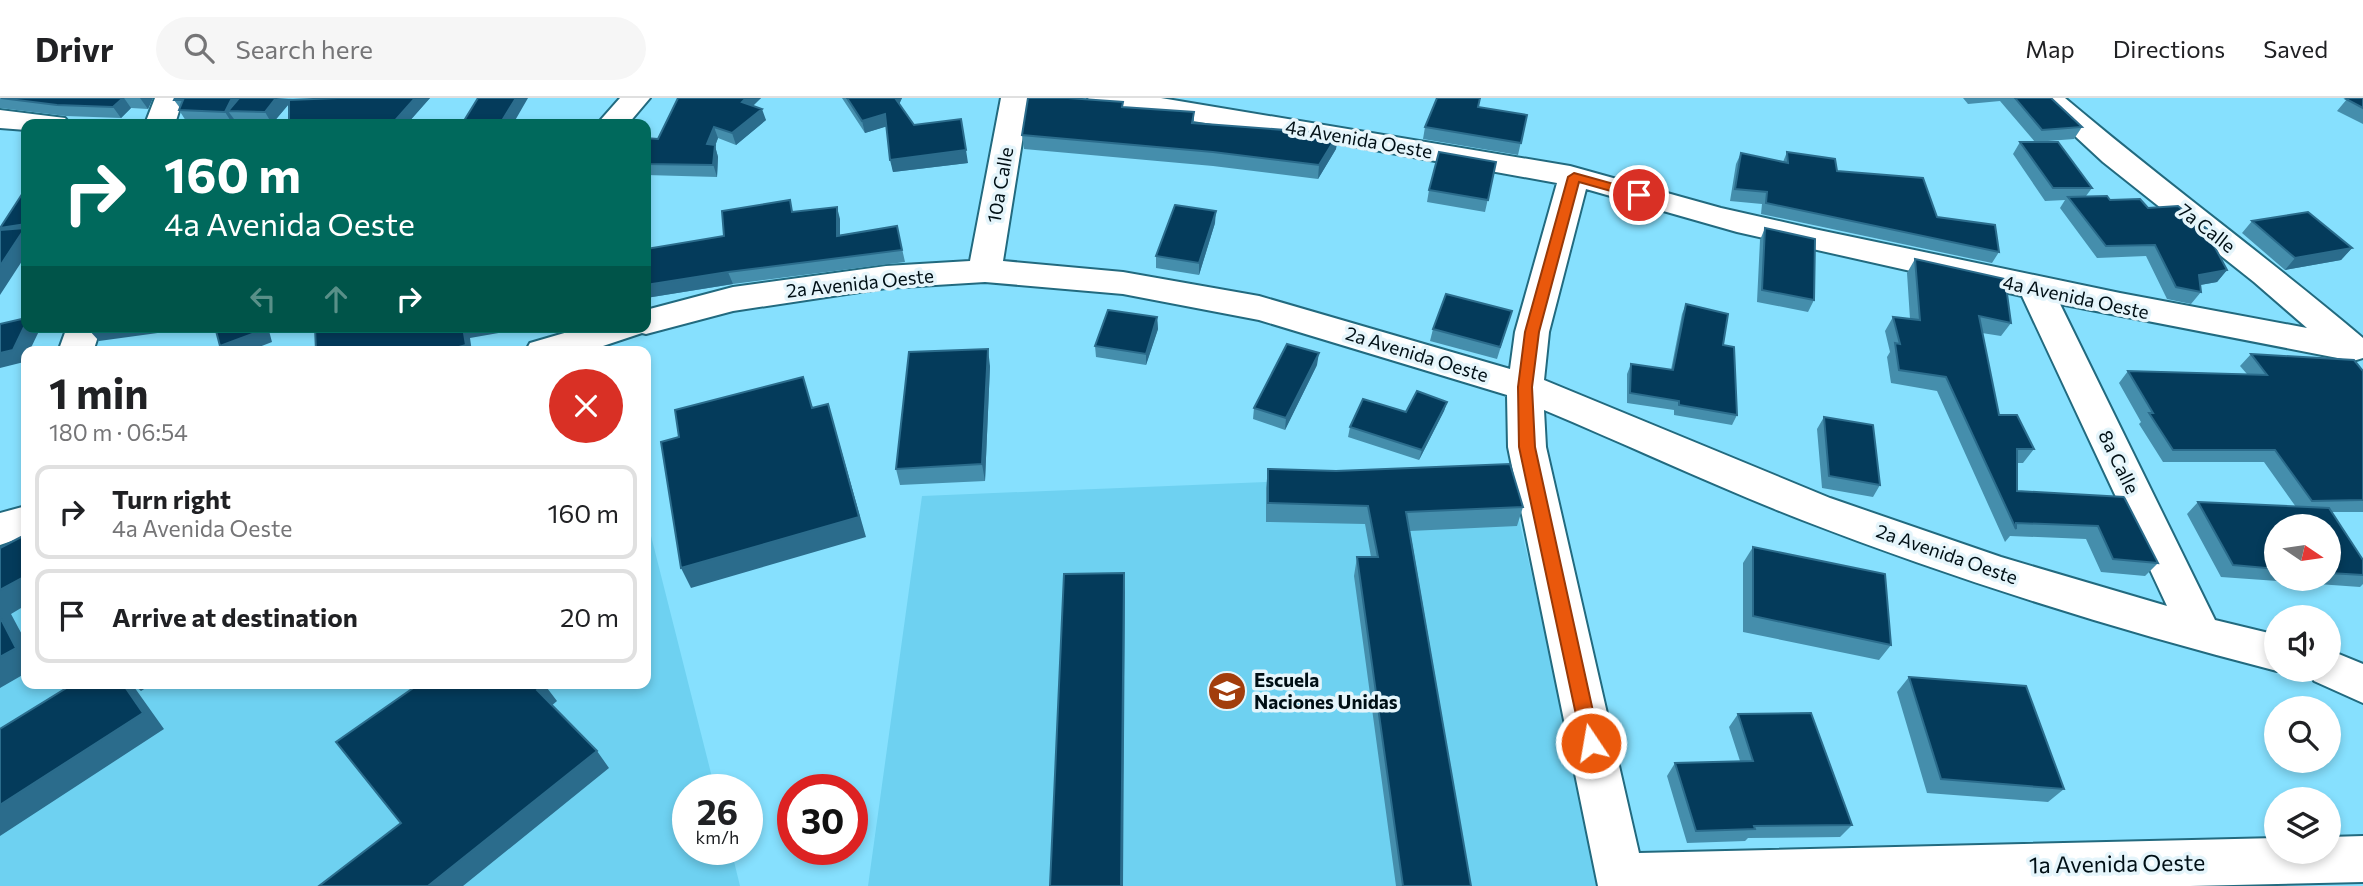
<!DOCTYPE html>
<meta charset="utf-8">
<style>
:root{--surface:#fff;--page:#f6f6f6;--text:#202124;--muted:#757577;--line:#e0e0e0}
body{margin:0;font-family:Commissioner,sans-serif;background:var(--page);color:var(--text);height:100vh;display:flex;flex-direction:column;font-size:26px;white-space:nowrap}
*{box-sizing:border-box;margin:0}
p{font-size:23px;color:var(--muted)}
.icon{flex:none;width:38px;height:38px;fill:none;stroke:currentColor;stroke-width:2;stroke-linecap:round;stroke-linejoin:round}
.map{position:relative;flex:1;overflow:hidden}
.side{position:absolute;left:21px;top:248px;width:630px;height:343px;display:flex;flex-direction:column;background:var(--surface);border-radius:14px;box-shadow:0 4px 10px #0003}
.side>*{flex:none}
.banner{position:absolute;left:21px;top:21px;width:630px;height:214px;border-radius:14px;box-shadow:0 4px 10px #0003;background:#00695c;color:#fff;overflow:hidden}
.needle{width:46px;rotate:103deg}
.fabs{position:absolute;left:2264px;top:416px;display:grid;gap:14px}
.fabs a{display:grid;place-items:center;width:77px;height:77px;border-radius:50%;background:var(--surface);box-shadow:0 4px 10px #0003;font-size:35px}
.speed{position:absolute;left:672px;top:676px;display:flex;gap:14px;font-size:35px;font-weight:700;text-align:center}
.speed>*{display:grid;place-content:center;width:91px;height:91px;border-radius:50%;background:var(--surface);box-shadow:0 4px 10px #0003;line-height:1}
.speed small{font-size:18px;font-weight:400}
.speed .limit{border:10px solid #d22;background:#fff;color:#111}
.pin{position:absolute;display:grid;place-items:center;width:60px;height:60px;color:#fff;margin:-30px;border:4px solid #fff;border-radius:50%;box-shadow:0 2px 7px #0007}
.me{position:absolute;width:77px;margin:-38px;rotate:348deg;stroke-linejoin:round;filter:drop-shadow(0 0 5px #0008)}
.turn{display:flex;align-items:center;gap:24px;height:147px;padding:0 28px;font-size:32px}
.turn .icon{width:91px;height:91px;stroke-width:2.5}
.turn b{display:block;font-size:49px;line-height:60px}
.lanes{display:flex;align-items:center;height:66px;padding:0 28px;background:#0003;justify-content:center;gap:35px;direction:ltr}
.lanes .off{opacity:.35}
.round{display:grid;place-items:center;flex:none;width:74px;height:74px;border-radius:37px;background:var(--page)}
.head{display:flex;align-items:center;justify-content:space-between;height:119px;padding:0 28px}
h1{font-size:42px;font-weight:700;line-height:52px}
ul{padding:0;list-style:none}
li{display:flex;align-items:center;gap:21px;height:94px;margin:0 14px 10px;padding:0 14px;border:4px solid var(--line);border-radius:14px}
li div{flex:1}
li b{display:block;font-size:26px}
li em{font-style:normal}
header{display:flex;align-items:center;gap:42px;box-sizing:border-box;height:98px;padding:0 35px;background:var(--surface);border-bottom:2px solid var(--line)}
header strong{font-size:33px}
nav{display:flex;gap:38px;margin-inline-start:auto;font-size:24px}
.search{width:490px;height:63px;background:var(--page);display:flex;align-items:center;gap:18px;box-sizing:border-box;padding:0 24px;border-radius:38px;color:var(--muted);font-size:26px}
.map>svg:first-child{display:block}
</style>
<header>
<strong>Drivr</strong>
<div class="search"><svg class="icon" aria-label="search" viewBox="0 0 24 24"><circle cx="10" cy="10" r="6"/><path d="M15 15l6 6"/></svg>Search here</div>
<nav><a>Map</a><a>Directions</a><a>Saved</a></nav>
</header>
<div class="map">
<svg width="2363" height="788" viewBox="0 0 2363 788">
<rect width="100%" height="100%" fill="#86e0fe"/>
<path fill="#6ed1f1" d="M1508 374 1604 788H868L922 398Z
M646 418 715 691H688V751H731L740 788H0V456L26 448V586H646Z"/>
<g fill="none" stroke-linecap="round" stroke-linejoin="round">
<defs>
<path id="minor" d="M155 0H183L175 26H145Z
M620 0H650L628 26H597Z
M1001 0H1029L1003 163 1123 174 1259 198 1510 271 1515 234 1557 85 1336 45 1102 9 1092 6 1088 0H1161L1570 68 1721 110 1814 131 2120 195 2307 230 2254 184 2103 64 2034 0H2065C2163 83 2266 158 2363 240V260L2353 263 2060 206 2215 522 2277 537V572H2280L2277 573C2117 532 1957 482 1802 422 1715 388 1630 348 1544 312L1546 349 1639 755 2277 740V754H2329V739L2363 738V784L2190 788H1598L1508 349 1507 297 1259 222 1123 196 985 184 886 190 733 213 646 236 642 235 585 254H525L530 245 585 229H646V212L733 189 886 168 970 163ZM1586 91 1737 134 2022 198 2167 508 2001 459 1830 400 1544 282 1549 234Z
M0 12 65 20 70 26H26V32L0 30Z
M67 229H101L93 254H58Z
M26 408V438L0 447V415Z
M2329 552 2363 566V605L2314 583 2309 572H2329Z"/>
</defs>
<use href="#minor" stroke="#226a7f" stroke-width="4"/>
<use href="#minor" fill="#fff" fill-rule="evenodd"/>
</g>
<path fill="#458eac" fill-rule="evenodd" d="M0 0H153L148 11 131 10 121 20 66 18 0 10Z
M430 0 407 26H289V6L272 26 236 25 234 21 232 25 186 23 179 12 180 10 174 2 293 1 292 2Z
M676 0H761L753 8 766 22 736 47 718 40 715 48 718 59 717 79 646 77V40L658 41 678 0Z
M842 0H902L899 6 914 27 968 65 893 74 887 28 865 35Z
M1963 0H2051L2082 29 2074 41 2035 44 2000 3 1968 6Z
M2345 0H2363V26L2337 13 2347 1Z
M1123 9 1194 14V25L1338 36 1336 51 1318 81 1213 68 1024 51 1022 37Z
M1478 9 1527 17 1518 57 1423 41 1425 29Z
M2020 44 2092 90 2086 98 2110 102 2148 110 2220 141 2214 148 2227 172 2217 184 2200 187 2201 194 2191 206 2167 201 2146 158 2097 160 2060 110 2065 102 2045 103 2013 56Z
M1787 54 1837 73 1937 119 1999 154 1992 165 1761 116 1762 106 1730 103 1736 66 1741 55 1783 64Z
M1496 64 1485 114 1427 104 1429 92Z
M794 114 840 121V137L897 128 905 164 733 186 646 200 724 138Z
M2252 123 2352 150 2341 162 2285 172 2242 135Z
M1215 125 1199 177 1156 170V158Z
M1765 130 1814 202 1808 214 1757 204 1760 142Z
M1915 161 2011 225 2001 238 1982 235 1999 317 2034 351 2023 365H2017V393L2124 399 2158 465 2145 478 2101 474 2086 441 2010 438 2005 444 1937 293 1891 285 1887 259 1890 254 1885 233 1893 219 1910 221 1907 175Z
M1686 206 1723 247 1737 317 1732 327 1674 317V312L1627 305V276L1631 266 1671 272 1682 216Z
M1512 213 1497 261 1430 243 1433 231Z
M1157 219 1158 231 1146 267 1096 259 1095 248Z
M2251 256 2363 273V414H2331L2363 462V486L2360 489 2221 479 2187 416 2198 404 2296 409 2264 364H2163L2139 326 2141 324 2119 285 2128 273 2247 276 2240 268ZM2277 429H2329V481H2277Z
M1317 267 1285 332 1253 321 1254 310Z
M990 268 985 383 900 387 896 371Z
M1447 304 1444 313 1419 362 1348 339 1350 329Z
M1824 319 1880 387 1873 399 1822 390 1817 331Z
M1268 371 1523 409 1517 428 1410 433 1471 788H1396L1354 478 1357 459H1371L1365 426 1266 424V390Z
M1753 449 1891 547 1879 562 1743 534V465Z
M1909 579 2064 691 2048 704 1927 695 1897 594Z
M1738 616 1852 727 1840 739 1748 740 1745 743 1687 745 1667 678 1675 665 1740 663 1729 629Z"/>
<path fill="#2b6c8c" d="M123 0H124L131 10 121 20 113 9Z
M140 0H153L148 11Z
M232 0H245L228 13 234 21 232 25 225 14Z
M276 0 293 1 272 26 265 14Z
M415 0H430L407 26H392Z
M516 0H528L513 26H500Z
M746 0H761L745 15 742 4Z
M895 0H902L897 11Z
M762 11 766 22 736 47 732 35Z
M885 16 888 28 865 35 862 23Z
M714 29 718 40 715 48 718 59 717 79 707 46Z
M1338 36 1336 51 1318 81 1319 67Z
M966 52 968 65 893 74 890 62Z
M837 109 840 121V150L837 138Z
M1216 113 1215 125 1199 177V165Z
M26 126V157L0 197V168L11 142 0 130Z
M2352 150 2341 162 2285 172 2295 160Z
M2227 172 2217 184 2189 189 2199 177Z
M728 174 733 186 646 200V187Z
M1157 219 1158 231 1146 267V256Z
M26 225V229H38L40 231 29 254H26V260L24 264 0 270V255Z
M100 229H167L165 234 99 243 88 231Z
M262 229H268L272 244 246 254H224L220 248Z
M463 229H521V231L470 240 472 254H441Z
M988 251 990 268 985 383 982 366Z
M1319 255 1317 267 1285 332 1286 320Z
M1447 304 1444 313 1419 362 1422 352Z
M828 306 866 439 691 490 681 470Z
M1124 475 1125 494 1123 788H1121Z
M26 478V507L11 516 26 544V575L0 590V492Z
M123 586H132L164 631 0 738V707Z
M133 586H152L141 593Z
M544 586 557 603 550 609 537 592Z
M597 653 609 670 463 788H428Z"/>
<path fill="#043b5b" stroke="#2b6c8c" stroke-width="2" d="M1 0H123L113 9 57 7Z
M175 0H232L225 14 179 12 183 2H174Z
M239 0H276L265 14 228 13Z
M338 0H415L392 26 346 23 343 26H289V2Z
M478 0H516L500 26H462Z
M678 0H746L742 4 762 11 732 35 714 29 707 46 715 47 713 67 646 66V40L658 41Z
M847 0H895L914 27 961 21 966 52 890 62 885 16 862 23Z
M1028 0H1068L1123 4 1122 9 1194 14 1192 25 1338 36 1319 67 1213 54 1022 37Z
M1437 0H1480L1478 9 1527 17 1521 45 1425 29Z
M2015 0H2051L2082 29 2042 32Z
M2349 0H2363V10L2346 1Z
M2020 44H2058L2092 90H2053Z
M1439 54 1496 64 1488 102 1429 92Z
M1787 54 1835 61 1837 73 1923 80 1937 119 1995 127 1999 154 1766 105 1767 94 1735 91 1741 55 1788 65Z
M26 90V126L0 130Z
M2107 98 2110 102 2140 101 2148 110 2178 108 2220 141 2211 142 2227 172 2199 177 2201 194 2176 189 2155 147 2106 148 2068 99Z
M790 102 792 114 837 109V138L897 128 902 152 728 174 646 187V151L724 138 722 113Z
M1175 107 1216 113 1199 165 1156 158Z
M2308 114 2352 150 2295 160 2252 123Z
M25 130 0 168V132Z
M1765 130 1815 141 1814 202 1762 192Z
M1915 161 2005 181 2011 225 1979 218 1999 317H2017L2034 351H2017V393L2124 399 2158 465 2113 461 2098 428 2016 425V431L1946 279 1899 272 1895 245 1900 246 1893 219 1920 222Z
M1446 196 1512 213 1500 249 1433 231Z
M1686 206 1728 216 1723 247 1734 249 1737 317 1679 307V303L1630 295 1631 266 1673 272Z
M1108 212 1157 219 1146 256 1095 248Z
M26 220V225L13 252 0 255V226Z
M215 229H262L263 232 220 248Z
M315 229H463L466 247 441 254H316Z
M1287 246 1319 255 1286 320 1254 310Z
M988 251 982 366 896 371 909 254Z
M2251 256 2354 262 2363 273V402L2312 403 2275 352H2173L2149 315H2153L2128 273 2267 277Z
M803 279 812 310 828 306 859 419 681 470 661 344 679 339 675 312Z
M1417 293 1447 304 1422 352 1350 329 1363 301 1406 314Z
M1824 319 1873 327 1880 387 1829 378Z
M1510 366 1523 409 1406 414 1471 788H1403L1357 459H1378L1368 408 1268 405V371L1336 373Z
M2198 404 2329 410 2363 462V477L2329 475V429H2277V471L2233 467Z
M26 422V478L0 492V450L25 437Z
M1753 449 1885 476 1891 547 1753 518Z
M1124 475 1121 788H1050L1064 476Z
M0 519 16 550 0 559Z
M1909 579 2026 588 2064 691 1941 681Z
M73 586H123L143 615 0 707V631Z
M419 586H544L537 592 597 653 428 788H319L401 725 336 644Z
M1811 615 1852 727 1754 728 1755 731 1696 733 1675 665 1753 663 1738 616Z"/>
<path fill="#ea580c" stroke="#983908" stroke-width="2" d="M1574 75 1643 94 1645 97 1639 101 1579 84 1539 234 1532 289 1535 349 1600 645 1597 651 1591 653 1584 651 1582 645 1519 349 1518 289 1525 234 1568 79Z"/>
<defs>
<symbol id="school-disc" viewBox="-11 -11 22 22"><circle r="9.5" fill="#a23d0c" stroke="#e5f5fb"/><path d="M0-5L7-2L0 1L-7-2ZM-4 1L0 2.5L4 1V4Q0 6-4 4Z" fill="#fff"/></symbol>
</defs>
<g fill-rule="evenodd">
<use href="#school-disc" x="1205" y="571" width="44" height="44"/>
</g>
<g text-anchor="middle" stroke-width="7" stroke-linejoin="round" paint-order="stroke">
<g font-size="19" fill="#000f15" stroke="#e5f5fb">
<text transform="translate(1359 41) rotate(10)" y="7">4a Avenida Oeste</text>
<text transform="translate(1000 87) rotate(-80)" y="7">10a Calle</text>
<text transform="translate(2207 130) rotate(38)" y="7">7a Calle</text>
<text transform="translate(860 185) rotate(-6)" y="7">2a Avenida Oeste</text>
<text transform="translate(2076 199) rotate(12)" y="7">4a Avenida Oeste</text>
<text transform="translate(1417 256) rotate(17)" y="7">2a Avenida Oeste</text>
<text transform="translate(2119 364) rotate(64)" y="7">8a Calle</text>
<text transform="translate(1947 456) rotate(19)" y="7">2a Avenida Oeste</text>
</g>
<g font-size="19" font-weight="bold" fill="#000f15" stroke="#e5f5fb" text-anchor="start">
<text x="1254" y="589">Escuela<tspan x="1254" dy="22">Naciones Unidas</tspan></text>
</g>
<g font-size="23" fill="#000f15" stroke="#e5f5fb">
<text transform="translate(2117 766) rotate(-1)" y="8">1a Avenida Oeste</text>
</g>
</g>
</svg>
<div class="fabs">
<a><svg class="needle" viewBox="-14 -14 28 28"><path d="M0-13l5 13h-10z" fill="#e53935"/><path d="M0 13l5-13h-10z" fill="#757577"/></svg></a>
<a><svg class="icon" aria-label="sound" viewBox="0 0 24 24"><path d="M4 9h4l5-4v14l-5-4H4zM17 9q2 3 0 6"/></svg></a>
<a><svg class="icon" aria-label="search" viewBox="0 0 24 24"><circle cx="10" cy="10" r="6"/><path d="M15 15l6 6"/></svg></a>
<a><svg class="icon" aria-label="layers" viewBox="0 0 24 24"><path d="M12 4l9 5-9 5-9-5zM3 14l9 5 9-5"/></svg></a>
</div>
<div class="speed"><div>26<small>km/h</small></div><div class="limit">30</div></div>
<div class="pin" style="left:1639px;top:97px;background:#d93025"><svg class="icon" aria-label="arrive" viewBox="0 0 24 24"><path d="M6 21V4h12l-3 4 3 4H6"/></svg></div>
<svg class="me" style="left:1591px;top:645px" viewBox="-20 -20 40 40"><circle r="17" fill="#ea580c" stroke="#fff" stroke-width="3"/><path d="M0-11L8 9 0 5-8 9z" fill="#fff"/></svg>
<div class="banner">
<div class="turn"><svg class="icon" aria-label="right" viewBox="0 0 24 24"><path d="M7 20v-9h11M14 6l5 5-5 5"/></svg><div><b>160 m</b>4a Avenida Oeste</div></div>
<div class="lanes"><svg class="icon off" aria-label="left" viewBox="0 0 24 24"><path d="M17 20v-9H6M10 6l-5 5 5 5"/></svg><svg class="icon off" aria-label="ahead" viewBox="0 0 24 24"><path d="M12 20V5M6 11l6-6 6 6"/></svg><svg class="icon" aria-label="right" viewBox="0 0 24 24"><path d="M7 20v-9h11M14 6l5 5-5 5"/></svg></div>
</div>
<section class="side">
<div class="head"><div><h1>1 min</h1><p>180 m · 06:54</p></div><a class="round" style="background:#d93025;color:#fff"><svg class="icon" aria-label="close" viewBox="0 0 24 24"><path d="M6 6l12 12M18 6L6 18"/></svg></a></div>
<ul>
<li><svg class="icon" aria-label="right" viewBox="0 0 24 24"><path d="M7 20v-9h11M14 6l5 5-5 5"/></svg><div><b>Turn right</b><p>4a Avenida Oeste</p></div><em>160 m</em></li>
<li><svg class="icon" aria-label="arrive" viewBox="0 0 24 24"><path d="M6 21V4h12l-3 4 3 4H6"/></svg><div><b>Arrive at destination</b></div><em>20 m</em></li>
</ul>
</section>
</div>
